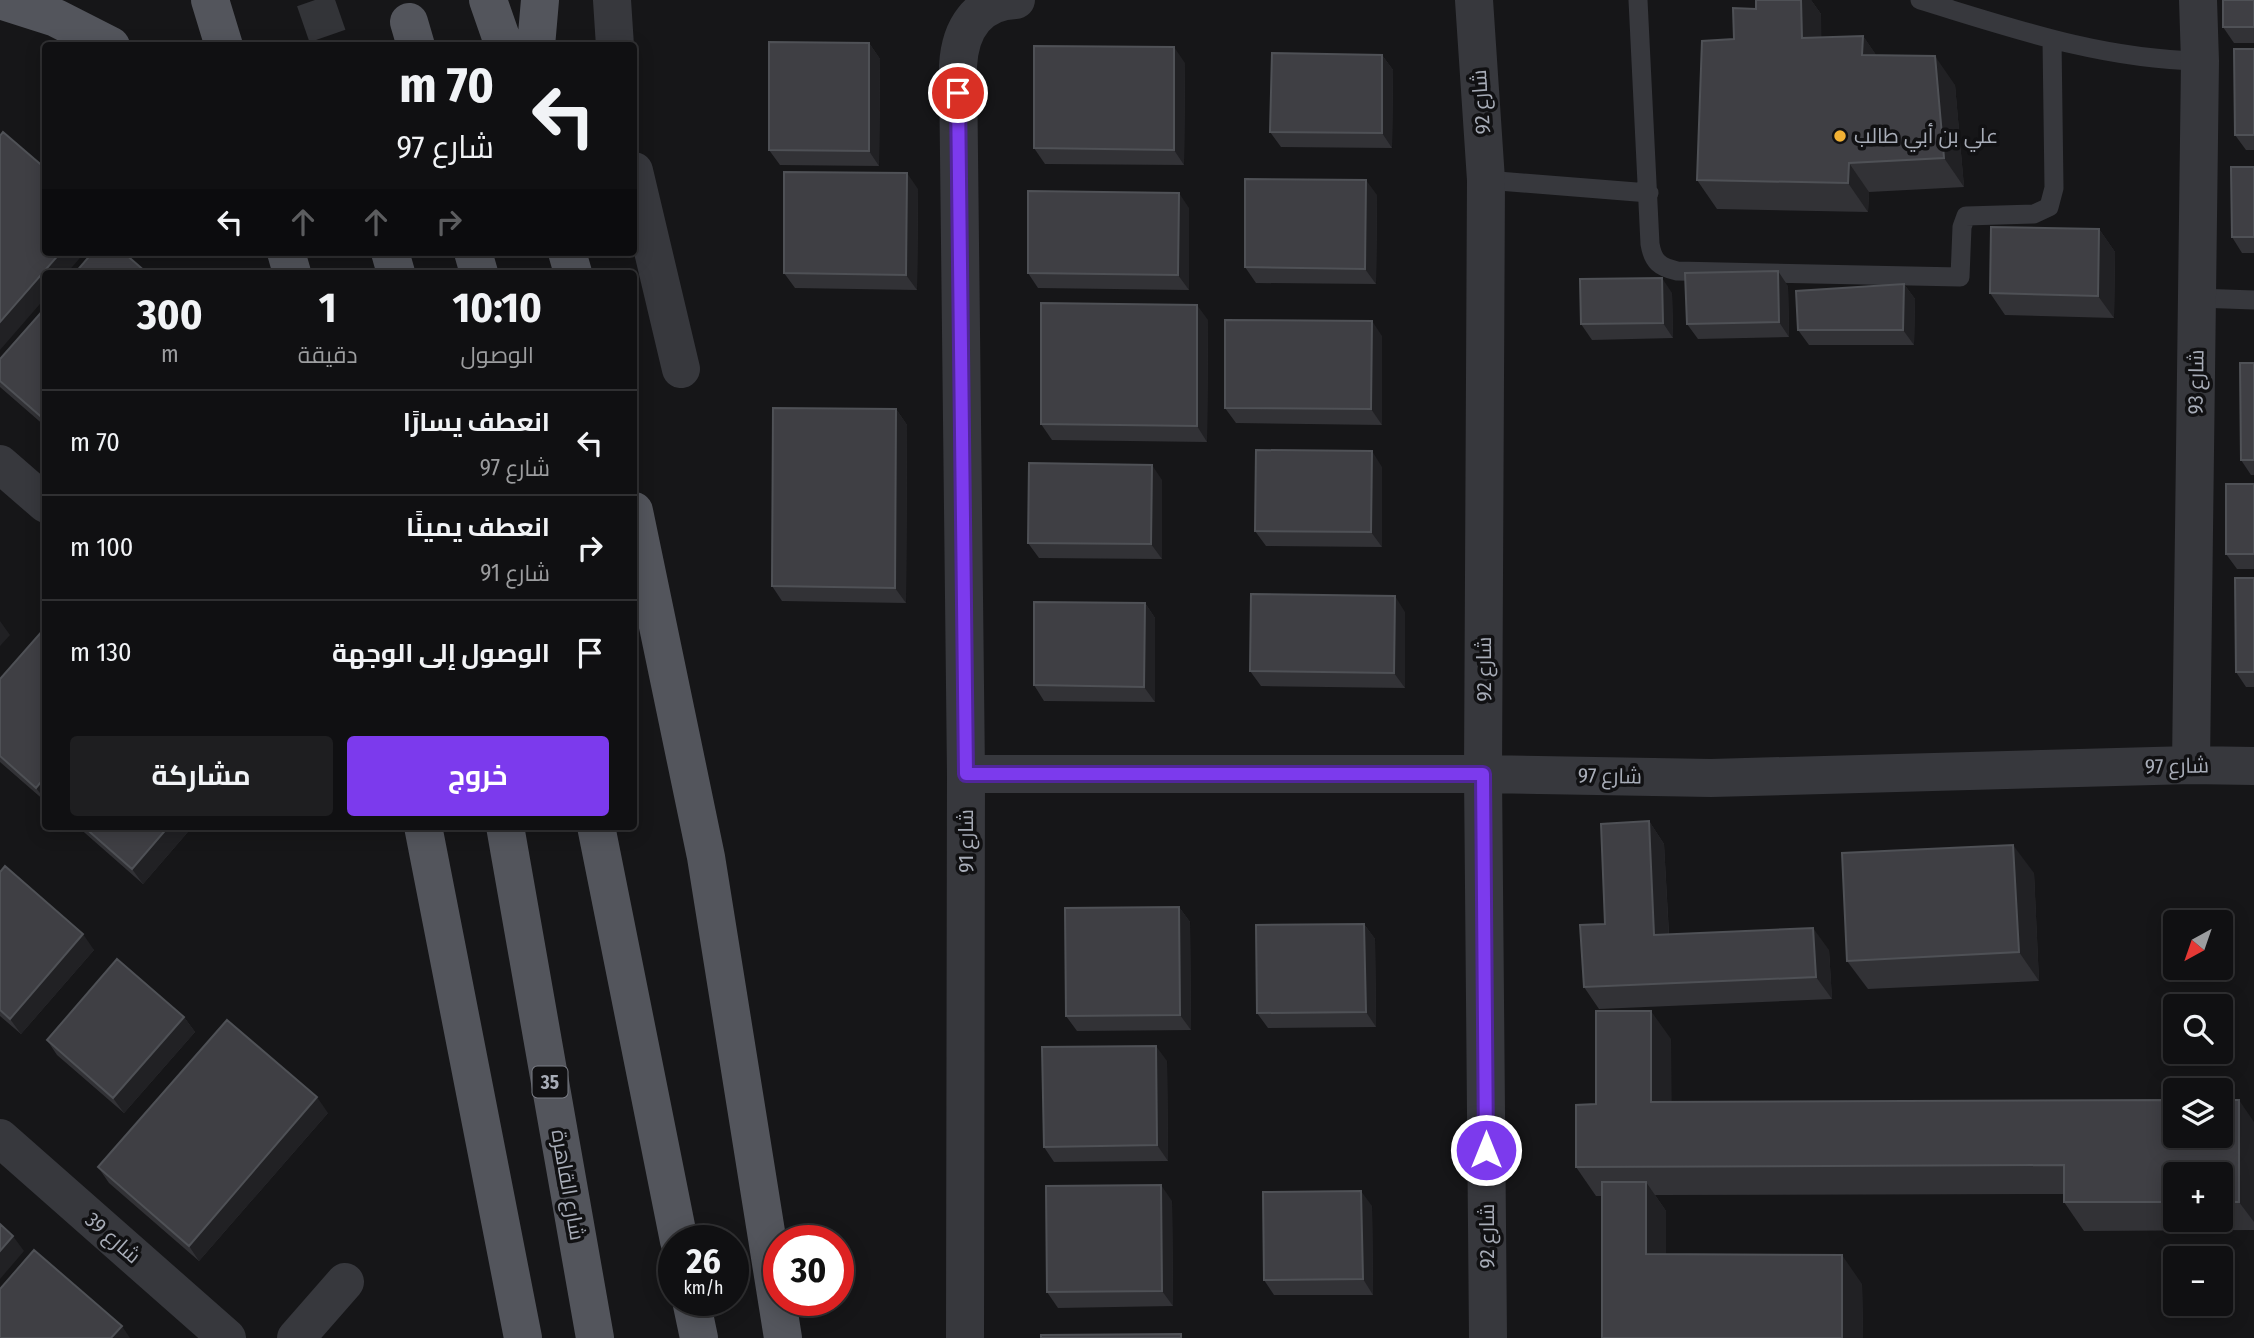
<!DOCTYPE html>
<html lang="ar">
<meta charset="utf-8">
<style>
:root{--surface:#101012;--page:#1e1e20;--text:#f1f3f6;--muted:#9c9d9f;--line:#303032;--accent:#7c3aed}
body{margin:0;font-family:"Fira Sans Condensed",Cairo,sans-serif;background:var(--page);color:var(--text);direction:rtl;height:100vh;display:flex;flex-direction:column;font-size:26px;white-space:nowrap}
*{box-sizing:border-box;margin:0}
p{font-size:23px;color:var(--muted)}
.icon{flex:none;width:38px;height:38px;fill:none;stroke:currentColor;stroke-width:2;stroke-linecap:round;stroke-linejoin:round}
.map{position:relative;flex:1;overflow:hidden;direction:ltr}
.sheet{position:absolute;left:42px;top:270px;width:595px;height:560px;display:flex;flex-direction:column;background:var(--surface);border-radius:7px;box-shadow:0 4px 18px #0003,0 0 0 2px var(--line);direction:rtl}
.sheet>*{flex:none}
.guide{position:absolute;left:42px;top:42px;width:595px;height:214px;border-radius:7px;box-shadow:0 4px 18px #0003,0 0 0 2px var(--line);direction:rtl;background:#101012;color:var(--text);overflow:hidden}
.needle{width:46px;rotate:220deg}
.controls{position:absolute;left:2163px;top:910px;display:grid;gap:14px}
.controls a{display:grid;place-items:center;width:70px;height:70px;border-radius:7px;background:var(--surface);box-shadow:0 4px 18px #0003,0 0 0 2px var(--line);font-size:35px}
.speed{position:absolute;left:658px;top:1225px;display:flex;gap:14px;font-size:35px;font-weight:700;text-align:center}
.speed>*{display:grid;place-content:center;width:91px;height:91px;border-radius:50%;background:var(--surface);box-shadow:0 4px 18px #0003,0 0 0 2px var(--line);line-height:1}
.speed small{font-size:18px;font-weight:400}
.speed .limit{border:10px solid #d22;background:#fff;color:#111}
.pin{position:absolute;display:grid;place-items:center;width:60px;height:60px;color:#fff;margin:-30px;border:4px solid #fff;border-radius:50%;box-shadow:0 2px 7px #0007}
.me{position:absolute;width:77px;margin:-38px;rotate:0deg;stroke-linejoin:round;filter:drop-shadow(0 0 5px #0008)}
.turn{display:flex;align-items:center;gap:24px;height:147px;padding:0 28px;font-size:32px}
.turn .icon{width:91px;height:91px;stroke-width:2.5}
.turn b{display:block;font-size:49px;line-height:60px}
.lanes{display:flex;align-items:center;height:66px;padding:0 28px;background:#0003;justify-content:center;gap:35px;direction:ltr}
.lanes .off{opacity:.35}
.eta{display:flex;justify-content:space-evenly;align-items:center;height:119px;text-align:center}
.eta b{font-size:42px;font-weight:700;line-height:49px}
.cta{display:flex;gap:14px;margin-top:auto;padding:14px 28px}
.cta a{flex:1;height:80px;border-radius:7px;background:var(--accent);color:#fff;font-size:28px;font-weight:700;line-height:80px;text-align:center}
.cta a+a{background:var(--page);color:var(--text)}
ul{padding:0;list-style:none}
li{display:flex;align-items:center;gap:21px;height:105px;padding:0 28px;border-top:2px solid var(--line)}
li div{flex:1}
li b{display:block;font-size:26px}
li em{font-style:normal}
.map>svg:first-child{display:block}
</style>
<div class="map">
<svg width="2254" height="1338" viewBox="0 0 2254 1338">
<rect width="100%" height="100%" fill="#161618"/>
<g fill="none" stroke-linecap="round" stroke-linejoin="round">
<path stroke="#333438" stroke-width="38" stroke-dasharray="38 19" stroke-linecap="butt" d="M315 0 331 46"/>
<path stroke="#37383d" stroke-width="19" d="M1638 0 1650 244C1653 262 1660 267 1677 271L1960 277 1962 227 1966 216 2034 214 2049 207 2054 188 2052 40
M1920 0C2015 29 2100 59 2200 61
M1486 180 1649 193
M2197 298 2254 300"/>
<path stroke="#37383d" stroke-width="38" d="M612 0 615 46
M1474 0 1486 180 1483 774 1488 1338
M634 171 681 369
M0 464 46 504
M2191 765 2200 61 2198 0
M966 774H1483L1711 778 2191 765 2254 766
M0 1138 227 1338
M296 1338 345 1282
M965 1338 966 774 958 66C960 29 977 1 1016 0"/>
<path stroke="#53555c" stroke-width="38" d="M0 0 56 18 111 46
M210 0 224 46
M488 0 504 46
M409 22 416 46
M536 46 540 0
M286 252 292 273
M390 252 396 273
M473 252 479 273
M567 252 573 273
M634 511 706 857 783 1338
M423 826 523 1338
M505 826 595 1338
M596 826 679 1241
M691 1300 699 1338"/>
</g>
<path fill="#323236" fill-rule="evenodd" d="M1756 0H1811L1821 14V37L1863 36 1876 55 1955 85 1964 187 1869 192 1868 212 1717 209 1697 180 1734 39 1756 9Z
M2254 0V43H2234L2223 27Z
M869 43 880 59 879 166 780 165 769 150Z
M2254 49V150H2246L2235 135Z
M1382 55 1393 70 1392 148 1281 147 1270 132Z
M1185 63 1184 165 1045 164 1034 148Z
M2254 167V253H2242L2232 237Z
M918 189 917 290 795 288 784 273Z
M1377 195 1376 284 1256 283 1245 267Z
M1189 208V290L1038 288 1028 273Z
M2099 229 2115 252 2114 318 2005 315 1990 293Z
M1904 284 1915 299 1914 345H1809L1798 330Z
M1788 286 1789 337 1698 339 1687 324Z
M1672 293 1673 338 1592 340 1581 324Z
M46 307V427L0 387V359Z
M1208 320 1207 442 1052 440 1041 424Z
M1382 336V425L1236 423 1225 408Z
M2254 363V475H2251L2241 460Z
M896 409 907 425 906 603 782 601 772 586Z
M1382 467V547L1266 546 1255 531Z
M1162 480V559L1039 558 1028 543Z
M2254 484V569H2237L2226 554Z
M2254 578V687H2246L2236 672Z
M1145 603 1155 618V702L1044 701 1034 685Z
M1405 612V688L1261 686 1250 671Z
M46 630V802L0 762V679Z
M1649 821 1664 844 1669 934 1829 950 1832 999 1599 1009 1584 987 1605 924Z
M77 826H193L143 884Z
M0 872 94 950 21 1034 0 1016Z
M2034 873 2039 981 1868 989 1847 961Z
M1179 907 1190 922 1191 1030 1077 1031 1066 1016Z
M1364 924 1375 939 1376 1027 1268 1028 1257 1013Z
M184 1017 195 1032 124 1113 57 1055 47 1040Z
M1671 1039V1102L2254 1122V1230L2084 1231 2064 1202V1194L1655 1195 1666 1211V1254L1862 1284 1863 1338H1602V1196H1596L1576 1167 1596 1104ZM2175 1174H2221V1220H2175Z
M1167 1061 1168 1161 1054 1162 1044 1147Z
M328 1113 199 1261 109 1183 98 1167Z
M1172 1201 1173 1306 1058 1308 1047 1292Z
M1372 1206 1373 1295H1274L1264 1280Z"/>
<path fill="#212124" d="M1801 0H1811L1821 14 1822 67 1802 38Z
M1863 36 1883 65 1862 55Z
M869 43 880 59 879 166 869 151Z
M1174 47 1185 63 1184 165 1174 150Z
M1382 55 1393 70 1392 148 1382 133Z
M1935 56 1955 85 1964 187 1944 158Z
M1849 163 1869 192 1868 212 1848 183Z
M907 173 918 189 917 290 906 275Z
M1366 180 1377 195 1376 284 1365 269Z
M1179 193 1189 208V290L1178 275Z
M2099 229 2115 252 2114 318 2098 296Z
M61 252H85L67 273H46V297L0 350V322Z
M1778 271 1788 286 1789 337 1779 322Z
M1662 278 1672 293 1673 338 1663 323Z
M1904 284 1915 299 1914 345 1903 330Z
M1197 305 1208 320 1207 442 1197 426Z
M1372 321 1382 336V425L1371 409Z
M896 409 907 425 906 603 895 588Z
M1372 451 1382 467V547L1371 532Z
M1152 465 1162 480V559L1151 544Z
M1395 596 1405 612V688L1394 673Z
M1145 603 1155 618V702L1144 687Z
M0 621 10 635 0 646Z
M46 776V801L36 788Z
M1649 821 1664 844 1670 957 1654 935Z
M169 826H193L143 884 132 869Z
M2013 845 2034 873 2039 981 2019 952Z
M1179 907 1190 922 1191 1030 1180 1015Z
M1364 924 1375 939 1376 1027 1366 1012Z
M1813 928 1829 950 1832 999 1816 977Z
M83 934 94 950 21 1034 10 1019Z
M1651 1011 1671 1039 1672 1131 1651 1102Z
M184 1017 195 1032 124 1113 113 1098Z
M1156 1046 1167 1061 1168 1161 1157 1145Z
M317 1097 328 1113 199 1261 189 1246Z
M2239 1100 2254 1122V1222L2239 1202Z
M1646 1182 1666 1211V1283L1646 1254Z
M1161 1185 1172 1201 1173 1306 1162 1291Z
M1361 1191 1372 1206 1373 1295 1363 1279Z
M13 1236 24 1251 0 1279V1251Z
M1842 1255 1862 1284 1863 1338H1842Z
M122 1326 130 1338H111Z"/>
<path fill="#3f3f44" stroke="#4f5156" stroke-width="2" d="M1756 0H1801L1802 38 1863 36 1862 55 1935 56 1944 158 1849 163 1848 183 1697 180 1702 41 1734 39 1733 8 1756 9Z
M2223 0H2254V27H2223Z
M769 42 869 43V151L769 150Z
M1034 46 1174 47V150L1034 148Z
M2234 49H2254V135H2235Z
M1272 53 1382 55V133L1270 132Z
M3 132 46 169V252H61L0 322V136Z
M2231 167H2254V237H2232Z
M784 172 907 173 906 275 784 273Z
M1245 179 1366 180 1365 269 1245 267Z
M1028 191 1179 193 1178 275 1028 273Z
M1991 227 2099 229 2098 296 1990 293Z
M93 252H123L147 273H75Z
M1778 271 1779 322 1687 324 1685 273Z
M1662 278 1663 323 1581 324 1580 279Z
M1904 284 1903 330H1798L1796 291Z
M1041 303 1197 305V426L1041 424Z
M46 307V421L0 381V359Z
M1225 320 1372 321 1371 409 1225 408Z
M2240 363H2254V460H2241Z
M773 408 896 409 895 588 772 586Z
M1256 450 1372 451 1371 532 1255 531Z
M1029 463 1152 465 1151 544 1028 543Z
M2226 484H2254V554H2226Z
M2235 578H2254V672H2236Z
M1251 594 1395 596 1394 673 1250 671Z
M1034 602 1145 603 1144 687 1034 685Z
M44 629 46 630V776L36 788 0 756V679Z
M1649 821 1654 935 1813 928 1816 977 1584 987 1580 925 1605 924 1601 824Z
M83 826H169L132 869Z
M2013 845 2019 952 1847 961 1842 853Z
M5 866 83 934 10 1019 0 1010V872Z
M1179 907 1180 1015 1066 1016 1065 908Z
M1364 924 1366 1012 1257 1013 1256 925Z
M117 959 184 1017 113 1098 47 1040Z
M1596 1011H1651V1102L2175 1100V1136H2221V1100H2239V1202H2221V1174H2175V1202H2064V1165L1576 1167V1105L1596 1104Z
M227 1020 317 1097 189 1246 98 1167Z
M1156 1046 1157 1145 1044 1147 1042 1047Z
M1602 1182H1646V1254L1842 1255V1338H1602Z
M1161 1185 1162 1291 1047 1292 1046 1186Z
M1361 1191 1363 1279 1264 1280 1263 1192Z
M0 1224 13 1236 0 1251Z
M34 1250 122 1326 111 1338H0V1289Z
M1181 1334V1338H1041V1335Z"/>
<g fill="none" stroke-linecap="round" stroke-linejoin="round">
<defs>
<path id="route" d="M958 93 966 774H1483L1486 1150"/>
</defs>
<use href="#route" stroke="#51269a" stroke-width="18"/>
<use href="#route" stroke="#7c3aed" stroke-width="12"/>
</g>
<circle fill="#f2b134" stroke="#111113" stroke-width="2.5" cx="1840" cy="136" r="7"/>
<g text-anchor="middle" stroke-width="7" stroke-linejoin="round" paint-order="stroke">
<rect fill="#111113" stroke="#7b7e86" stroke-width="2" x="532.5" y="1066.5" width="35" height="31" rx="5"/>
<g font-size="19" font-weight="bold" fill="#a8adb8">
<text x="550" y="1089">35</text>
</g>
<g font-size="21" fill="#a8adb8" stroke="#111113">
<text transform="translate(1481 102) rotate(-94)" y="7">شارع 92</text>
<text transform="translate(2196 382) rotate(-89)" y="7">شارع 93</text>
<text transform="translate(1484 669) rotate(-90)" y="7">شارع 92</text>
<text transform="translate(2177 766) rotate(-1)" y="7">شارع 97</text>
<text transform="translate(1610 776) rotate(1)" y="7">شارع 97</text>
<text transform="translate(966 841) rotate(-90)" y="7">شارع 91</text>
<text transform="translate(568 1185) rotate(80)" y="7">شارع القاهرة</text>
<text transform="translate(1487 1236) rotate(-90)" y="7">شارع 92</text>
<text transform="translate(113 1238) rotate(41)" y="7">شارع 39</text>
</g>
<g font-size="21" fill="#a8adb8" stroke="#111113" text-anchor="start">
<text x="1854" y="143">علي بن أبي طالب</text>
</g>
</g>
</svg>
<div class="controls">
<a><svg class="needle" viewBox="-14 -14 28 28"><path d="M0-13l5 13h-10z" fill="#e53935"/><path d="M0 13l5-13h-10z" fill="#9c9d9f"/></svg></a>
<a><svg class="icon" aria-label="search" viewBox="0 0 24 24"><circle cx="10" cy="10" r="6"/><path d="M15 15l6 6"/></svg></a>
<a><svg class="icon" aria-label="layers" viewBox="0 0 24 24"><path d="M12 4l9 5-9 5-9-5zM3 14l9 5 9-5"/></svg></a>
<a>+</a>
<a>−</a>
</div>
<div class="speed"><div>26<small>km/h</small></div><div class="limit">30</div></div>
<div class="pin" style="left:958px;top:93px;background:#d93025"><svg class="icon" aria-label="arrive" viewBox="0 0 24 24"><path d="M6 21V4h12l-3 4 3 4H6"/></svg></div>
<svg class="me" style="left:1486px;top:1150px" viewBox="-20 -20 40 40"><circle r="17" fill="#7c3aed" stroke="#fff" stroke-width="3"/><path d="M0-11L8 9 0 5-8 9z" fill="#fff"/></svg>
<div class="guide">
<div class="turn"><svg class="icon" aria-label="left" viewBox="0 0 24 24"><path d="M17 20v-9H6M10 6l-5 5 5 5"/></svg><div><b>70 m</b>شارع 97</div></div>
<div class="lanes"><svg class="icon" aria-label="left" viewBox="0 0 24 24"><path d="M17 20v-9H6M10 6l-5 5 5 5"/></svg><svg class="icon off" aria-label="ahead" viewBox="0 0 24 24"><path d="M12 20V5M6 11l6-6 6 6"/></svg><svg class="icon off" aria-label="ahead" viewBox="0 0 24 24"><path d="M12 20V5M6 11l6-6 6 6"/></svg><svg class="icon off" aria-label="right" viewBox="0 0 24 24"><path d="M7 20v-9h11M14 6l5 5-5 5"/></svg></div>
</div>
<section class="sheet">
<div class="eta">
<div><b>10:10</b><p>الوصول</p></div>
<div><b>1</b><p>دقيقة</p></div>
<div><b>300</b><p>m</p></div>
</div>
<ul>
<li><svg class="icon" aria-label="left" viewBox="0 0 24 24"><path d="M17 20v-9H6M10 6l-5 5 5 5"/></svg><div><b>انعطف يسارًا</b><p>شارع 97</p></div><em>70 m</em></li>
<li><svg class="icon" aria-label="right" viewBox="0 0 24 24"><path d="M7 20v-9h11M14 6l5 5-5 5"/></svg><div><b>انعطف يمينًا</b><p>شارع 91</p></div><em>100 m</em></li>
<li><svg class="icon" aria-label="arrive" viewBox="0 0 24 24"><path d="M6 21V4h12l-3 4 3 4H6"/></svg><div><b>الوصول إلى الوجهة</b></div><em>130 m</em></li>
</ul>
<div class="cta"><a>خروج</a><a>مشاركة</a></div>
</section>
</div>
